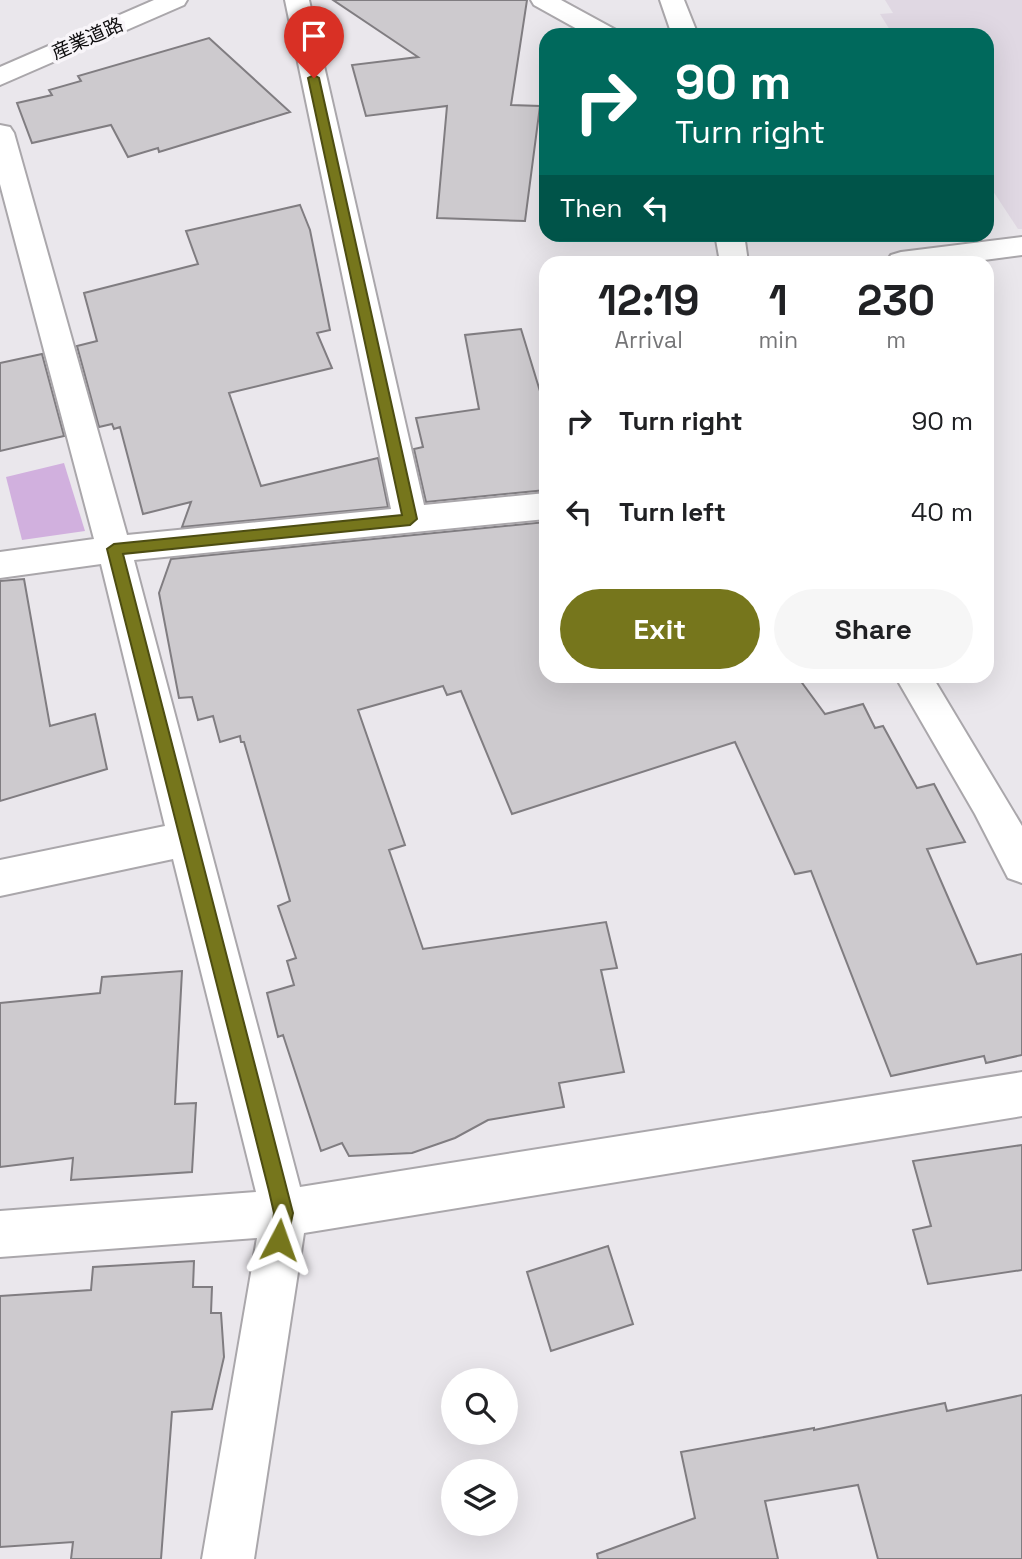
<!DOCTYPE html>
<meta charset="utf-8">
<style>
:root{--surface:#fff;--page:#f6f6f6;--text:#202124;--muted:#757577;--accent:#76761c}
body{margin:0;font-family:"Space Grotesk","Noto Sans JP",sans-serif;background:var(--page);color:var(--text);height:100vh;display:flex;flex-direction:column;font-size:26px;white-space:nowrap}
*{box-sizing:border-box;margin:0}
p{font-size:23px;color:var(--muted)}
.icon{flex:none;width:38px;height:38px;fill:none;stroke:currentColor;stroke-width:2;stroke-linecap:round;stroke-linejoin:round}
.map{position:relative;flex:1;overflow:hidden}
.drawer{position:absolute;left:539px;top:256px;width:455px;height:427px;display:flex;flex-direction:column;background:var(--surface);border-radius:21px;box-shadow:0 7px 28px #0002}
.drawer>*{flex:none}
.hud{position:absolute;left:539px;top:28px;width:455px;height:214px;border-radius:21px;box-shadow:0 7px 28px #0002;background:#00695c;color:#fff;overflow:hidden}
.controls{position:absolute;left:441px;top:1368px;display:grid;gap:14px}
.controls a{display:grid;place-items:center;width:77px;height:77px;border-radius:50%;background:var(--surface);box-shadow:0 7px 28px #0002;font-size:35px}
.pin{position:absolute;display:grid;place-items:center;width:60px;height:60px;color:#fff;margin:-72px -30px;border-radius:50% 50% 50% 0;rotate:-45deg;box-shadow:0 0 7px #0007}
.pin .icon{rotate:45deg}
.me{position:absolute;width:77px;margin:-38px;rotate:4deg;stroke-linejoin:round;filter:drop-shadow(0 0 5px #0008)}
.turn{display:flex;align-items:center;gap:24px;height:147px;padding:0 21px;font-size:32px}
.turn .icon{width:91px;height:91px;stroke-width:2.5}
.turn b{display:block;font-size:49px;line-height:60px}
.then{display:flex;align-items:center;height:66px;padding:0 21px;background:#0003;gap:14px;font-size:26px}
.eta{display:flex;justify-content:space-evenly;align-items:center;height:119px;text-align:center}
.eta b{font-size:42px;font-weight:700;line-height:49px}
.button{display:flex;gap:14px;margin-top:auto;padding:14px 21px}
.button a{flex:1;height:80px;border-radius:42px;background:var(--accent);color:#fff;font-size:28px;font-weight:700;line-height:80px;text-align:center}
.button a+a{background:var(--page);color:var(--text)}
ul{padding:0;list-style:none}
li{display:flex;align-items:center;gap:21px;height:91px;padding:0 21px}
li div{flex:1}
li b{display:block;font-size:26px}
li em{font-style:normal}
.map>svg:first-child{display:block}
</style>
<div class="map">
<svg width="1022" height="1559" viewBox="0 0 1022 1559">
<rect width="100%" height="100%" fill="#eae7ec"/>
<path fill="#e0d8e3" d="M885 0H1022V229H1018L987 182V35H893L880 14 893 13Z"/>
<path fill="#d1b0de" d="M64 463 85 531 22 540 6 477Z"/>
<path fill="#cdcace" stroke="#807d81" stroke-width="2" d="M333 0H527L511 105 540 106 525 221 437 218 447 106 366 116 352 65 418 57Z
M209 38 290 112 159 152 158 148 128 157 111 125 32 143 17 103 52 95 49 90 81 81 78 76Z
M300 205 310 230 330 330 317 333 332 368 229 393 261 486 378 458 388 507 182 527 191 502 143 514 120 427 114 429 112 424 99 427 77 346 97 341 84 293 198 264 186 231Z
M521 329 546 411V490L426 502 414 449 423 447 416 418 479 409 465 335Z
M42 354 64 436 0 451V363Z
M546 522V676H797L825 714 863 704 875 728 883 726 917 788 934 784 965 842 927 849 977 964 1022 954V1055L986 1063 984 1056 891 1076 811 871 795 874 735 742 512 814 461 691 447 695 443 686 358 710 405 845 389 850 423 949 606 922 617 968 601 970 624 1072 559 1083 564 1107 488 1120 455 1138 412 1153 349 1156 342 1143 321 1151 283 1035 278 1037 267 993 294 985 287 961 296 958 278 906 290 901 244 742H241L240 736 220 742 213 716 198 720 192 697 179 698 159 593 171 559Z
M24 579 50 726 95 714 107 769 0 801V581Z
M182 971 175 1104 196 1103 192 1172 71 1180 73 1158 0 1167V1003L100 993 102 977Z
M1022 1145V1270L928 1284 913 1230 931 1226 913 1161Z
M608 1246 633 1324 551 1351 527 1272Z
M194 1261 193 1287H212L211 1313H221L224 1357 212 1409 172 1412 161 1559H71L73 1542 0 1547V1296L91 1290 93 1267Z
M1022 1395V1559H878L858 1485 765 1501 778 1559H598L597 1554 695 1518 681 1452 814 1428V1430L945 1403 947 1411Z"/>
<g fill="none" stroke-linecap="round" stroke-linejoin="round">
<defs>
<path id="minor" d="M285 0H309L424 505 546 493V519L134 560 300 1187 1022 1072V1116L304 1233 254 1559H202L257 1238 0 1257V1211L256 1192 173 859 0 896V860L165 826 101 564 0 578V552L94 539 0 184V125L10 127 14 133 127 535 391 509Z
M531 0H561L616 30 620 35H588L534 5Z
M660 0H684L698 35H672Z
M715 234H744L748 262H720Z
M1022 237V255L969 262H886L891 255 901 252Z
M895 676H932L1022 826V883L1008 878 975 814Z"/>
<path id="major" d="M154 0H187L184 5 0 85V67Z"/>
</defs>
<use href="#minor" stroke="#aaa7ab" stroke-width="4"/>
<use href="#major" stroke="#aaa7ab" stroke-width="4"/>
<use href="#minor" fill="#fff" fill-rule="evenodd"/>
<use href="#major" fill="#fff" fill-rule="evenodd"/>
</g>
<path fill="#76761c" stroke="#4d4d12" stroke-width="2" d="M314 75 319 78 417 519 410 525 123 554 293 1213 286 1246 279 1249 273 1246 270 1240 274 1213 269 1191 107 549 114 544 402 515 308 78Z"/>
<g text-anchor="middle" stroke-width="7" stroke-linejoin="round" paint-order="stroke">
<g font-size="19" fill="#0c0b0c" stroke="#f8f5f9">
<text transform="translate(87 38) rotate(-24)" y="7">産業道路</text>
</g>
</g>
</svg>
<div class="controls">
<a><svg class="icon" aria-label="search" viewBox="0 0 24 24"><circle cx="10" cy="10" r="6"/><path d="M15 15l6 6"/></svg></a>
<a><svg class="icon" aria-label="layers" viewBox="0 0 24 24"><path d="M12 4l9 5-9 5-9-5zM3 14l9 5 9-5"/></svg></a>
</div>
<div class="pin" style="left:314px;top:78px;background:#d93025"><svg class="icon" aria-label="arrive" viewBox="0 0 24 24"><path d="M6 21V4h12l-3 4 3 4H6"/></svg></div>
<svg class="me" style="left:279px;top:1240px" viewBox="-20 -20 40 40"><path d="M0-17L14 15 0 8-14 15z" fill="#76761c" stroke="#fff" stroke-width="4"/></svg>
<div class="hud">
<div class="turn"><svg class="icon" aria-label="right" viewBox="0 0 24 24"><path d="M7 20v-9h11M14 6l5 5-5 5"/></svg><div><b>90 m</b>Turn right</div></div>
<div class="then">Then<svg class="icon" aria-label="left" viewBox="0 0 24 24"><path d="M17 20v-9H6M10 6l-5 5 5 5"/></svg></div>
</div>
<section class="drawer">
<div class="eta">
<div><b>12:19</b><p>Arrival</p></div>
<div><b>1</b><p>min</p></div>
<div><b>230</b><p>m</p></div>
</div>
<ul>
<li><svg class="icon" aria-label="right" viewBox="0 0 24 24"><path d="M7 20v-9h11M14 6l5 5-5 5"/></svg><div><b>Turn right</b></div><em>90 m</em></li>
<li><svg class="icon" aria-label="left" viewBox="0 0 24 24"><path d="M17 20v-9H6M10 6l-5 5 5 5"/></svg><div><b>Turn left</b></div><em>40 m</em></li>
</ul>
<div class="button"><a>Exit</a><a>Share</a></div>
</section>
</div>
